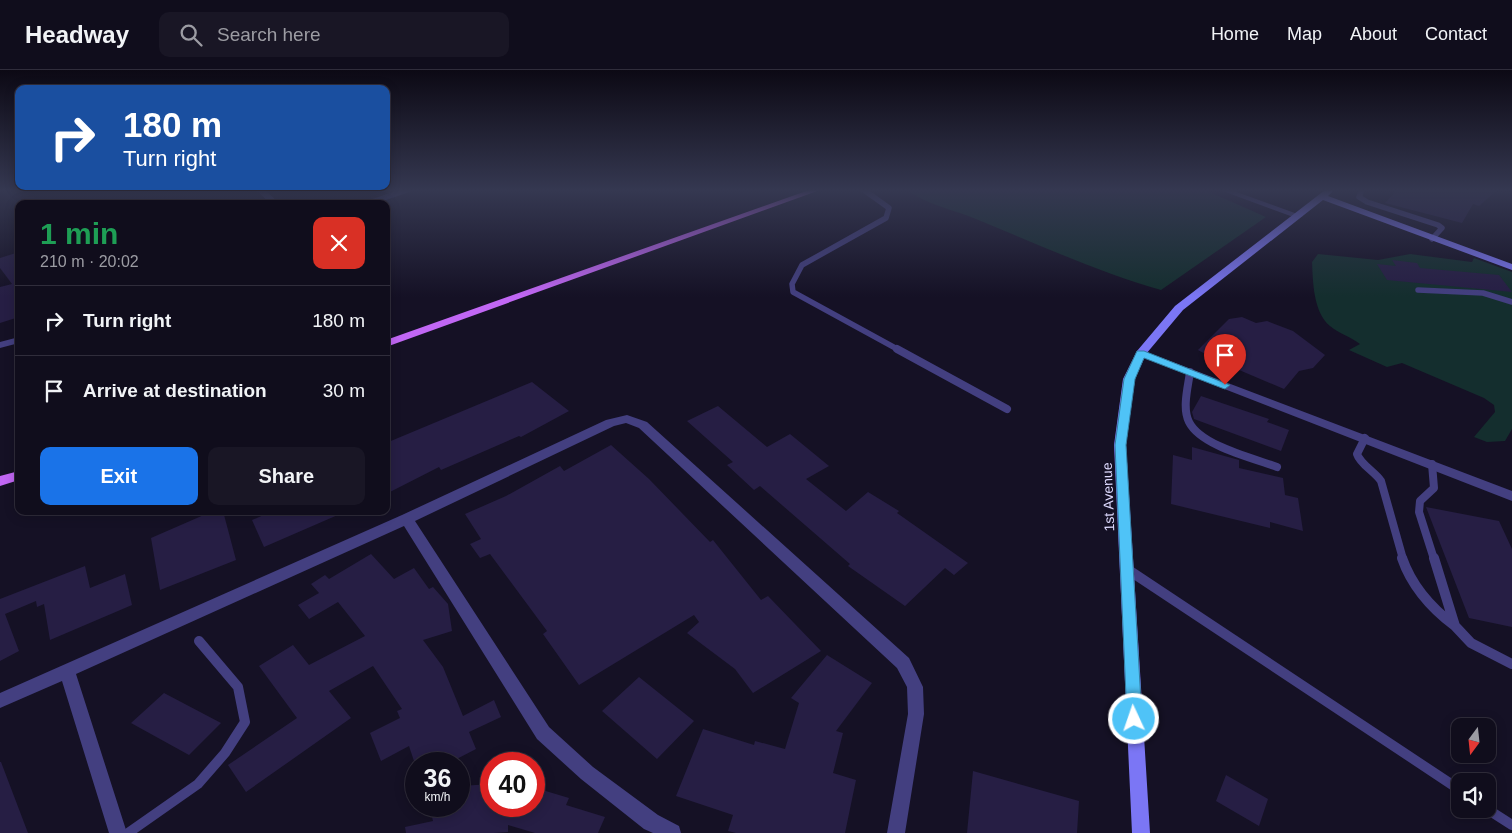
<!DOCTYPE html>
<meta charset="utf-8">
<style>
:root{--surface:#100d1c;--page:#191625;--text:#f1f3f6;--muted:#9c9ca3;--line:#302d3b;--accent:#1a73e8}
body{margin:0;font-family:Helvetica,sans-serif;background:var(--page);color:var(--text);height:100vh;display:flex;flex-direction:column;font-size:19px;white-space:nowrap}
*{box-sizing:border-box;margin:0}
p{font-size:16px;color:var(--muted)}
.icon{flex:none;width:28px;height:28px;fill:none;stroke:currentColor;stroke-width:2;stroke-linecap:round;stroke-linejoin:round}
.map{position:relative;flex:1;overflow:hidden}
.side{position:absolute;left:15px;top:130px;width:375px;height:315px;display:flex;flex-direction:column;background:var(--surface);border-radius:10px;box-shadow:0 2px 12px #0003,0 0 0 1px var(--line)}
.side>*{flex:none}
.hud{position:absolute;left:15px;top:15px;width:375px;height:105px;border-radius:10px;box-shadow:0 2px 12px #0003,0 0 0 1px var(--line);background:#1a4fa0;color:#fff;overflow:hidden}
.needle{width:32px;rotate:195deg}
.tools{position:absolute;left:1451px;top:648px;display:grid;gap:10px}
.tools a{display:grid;place-items:center;width:45px;height:45px;border-radius:10px;background:var(--surface);box-shadow:0 2px 12px #0003,0 0 0 1px var(--line);font-size:25px}
.speed{position:absolute;left:405px;top:682px;display:flex;gap:10px;font-size:25px;font-weight:700;text-align:center}
.speed>*{display:grid;place-content:center;width:65px;height:65px;border-radius:50%;background:var(--surface);box-shadow:0 2px 12px #0003,0 0 0 1px var(--line);line-height:1}
.speed small{font-size:12px;font-weight:400}
.speed .limit{border:8px solid #d22;background:#fff;color:#111}
.pin{position:absolute;display:grid;place-items:center;width:42px;height:42px;color:#fff;margin:-51px -21px;border-radius:50% 50% 50% 0;rotate:-45deg;box-shadow:0 0 5px #0007}
.pin .icon{rotate:45deg}
.me{position:absolute;width:55px;margin:-28px;rotate:357deg;stroke-linejoin:round;filter:drop-shadow(0 0 4px #0008)}
.turn{display:flex;align-items:center;gap:18px;height:105px;padding:0 25px;font-size:22px}
.turn .icon{width:65px;height:65px;stroke-width:2.5}
.turn b{display:block;font-size:35px;line-height:42px}
.round{display:grid;place-items:center;flex:none;width:52px;height:52px;border-radius:10px;background:var(--page)}
.headline{display:flex;align-items:center;justify-content:space-between;height:85px;padding:0 25px}
h1{font-size:30px;font-weight:600;line-height:38px;color:#1e9e55}
.button{display:flex;gap:10px;margin-top:auto;padding:10px 25px}
.button a{flex:1;height:58px;border-radius:10px;background:var(--accent);color:#fff;font-size:20px;font-weight:600;line-height:58px;text-align:center}
.button a+a{background:var(--page);color:var(--text)}
ul{padding:0;list-style:none}
li{display:flex;align-items:center;gap:15px;height:70px;padding:0 25px;border-top:1px solid var(--line)}
li div{flex:1}
li b{display:block;font-size:19px}
li em{font-style:normal}
header{display:flex;align-items:center;gap:30px;box-sizing:border-box;height:70px;padding:0 25px;background:var(--surface);border-bottom:1px solid var(--line)}
header strong{font-size:24px}
nav{display:flex;gap:28px;margin-inline-start:auto;font-size:18px}
.search{width:350px;height:45px;background:var(--page);display:flex;align-items:center;gap:12px;box-sizing:border-box;padding:0 18px;border-radius:10px;color:var(--muted);font-size:19px}
.map>svg:first-child{display:block}
</style>
<header>
<strong>Headway</strong>
<div class="search"><svg class="icon" aria-label="search" viewBox="0 0 24 24"><circle cx="10" cy="10" r="6"/><path d="M15 15l6 6"/></svg>Search here</div>
<nav><a>Home</a><a>Map</a><a>About</a><a>Contact</a></nav>
</header>
<div class="map">
<svg width="1512" height="763" viewBox="0 0 1512 763">
<rect width="100%" height="100%" fill="#151125"/>
<path fill="#142e2e" d="M916 120H1205L1266 147 1161 220C1098 202 1037 174 976 149 954 140 929 135 910 122Z
M1318 184 1378 190 1410 184 1472 192 1474 188 1512 202V359L1505 371 1487 372 1474 367 1495 342 1494 335 1484 328 1402 293 1387 297 1349 280 1360 274C1351 267 1338 263 1330 256 1313 242 1313 211 1312 192Z"/>
<path fill="#261e44" d="M1397 120H1497L1479 136 1473 134 1462 153 1385 133Z
M19 182V247L0 253V217L12 214 0 198V188Z
M1392 190 1417 193 1420 198 1499 205 1512 222 1387 210 1377 194 1396 196Z
M1242 247 1256 253 1267 251 1293 261 1325 285 1313 298 1299 301 1284 319 1218 291 1198 280 1229 249Z
M532 312 569 341 521 367 519 366 441 400 439 397 386 424V373Z
M1201 326 1269 349 1267 352 1289 360 1281 381 1194 349 1192 342Z
M718 336 767 377 790 364 829 396 806 409 846 441 868 422 899 441 897 443 968 493 954 505 945 498 905 536 848 496 850 494 760 416 754 420 727 395 733 392 687 351Z
M611 375 649 409 710 472 713 470 761 530 768 526 821 581 753 623 735 599 687 563 699 552 694 545 579 615 543 564 547 561 490 484 480 488 470 474 481 469 465 444 506 426 560 396 564 401Z
M1192 377 1239 390V398L1283 408 1285 425 1298 428 1303 461 1270 452V458L1171 434 1173 385 1192 390Z
M1426 437 1499 451 1512 479V557L1469 548Z
M213 441H223L236 490 160 520 151 468Z
M273 441H347L264 477 252 450Z
M371 484 394 509 414 498 429 519 433 517 448 534 452 561 423 570 443 597 463 646 494 630 501 647 469 662 476 679 447 694H415L409 676 381 691 370 663 400 648 397 641 402 639 373 596 329 621 351 648 246 722 228 695 297 648 259 596 293 575 309 595 365 566 338 532 309 549 298 535 319 523 311 514 325 505 329 509Z
M85 496 90 518 125 504 132 535 50 570 44 534 37 537 36 531 5 544 19 581 0 591V529Z
M827 585 872 613 836 661 843 663 833 703 856 710 845 763H736L728 761 733 745 676 726 703 659 754 675 755 671 785 679 799 633 791 628Z
M639 607 694 651 657 689 602 641Z
M164 623 221 653 189 685 131 653Z
M0 692H1L28 763H0Z
M973 701 1079 731 1077 763H967Z
M1226 705 1268 729 1259 756 1216 731Z
M491 714 488 736H534V730L539 719 569 728 566 735 605 747 598 763H535L508 755V762L494 763H406L405 757 433 751 431 743 456 741 459 736 461 716Z"/>
<g fill="none" stroke-linecap="round" stroke-linejoin="round">
<path stroke="#433f80" stroke-width="5.5" d="M864 120 889 138 886 148 802 195 792 214 793 222 899 280
M1362 120 1359 127 1367 132 1438 155 1442 158 1432 169
M366 134 407 120
M1418 220 1483 223 1512 232"/>
<path stroke="#433f80" stroke-width="8" d="M897 279 1007 339
M1190 302C1188 317 1182 338 1189 352 1201 376 1253 388 1277 397
M1365 368 1357 384C1360 394 1375 402 1381 411L1403 489
M1432 394 1434 418 1420 431 1419 442 1434 489"/>
<path stroke="#433f80" stroke-width="10" d="M1402 488C1412 517 1431 538 1455 556
M1434 488 1455 556 1471 573 1512 594
M1127 499 1460 720
M1487 739 1512 755
M128 763 198 714 225 683 245 652 238 617 199 571"/>
<path fill="#433f80" fill-rule="evenodd" d="M256 120H265L280 134H271Z
M1220 120H1231L1303 146 1296 148Z
M19 267V273L0 278V272Z
M1141 280 1512 421V431L1137 285 1136 283 1137 281Z
M627 345 647 352 909 588 923 617 924 644 905 763H887L908 644 907 617 897 598 639 358 626 353 614 356 415 451 549 657 593 697 658 745 679 756 681 763H653L644 759 581 709 537 669 404 456 76 604 127 763H109L62 611 0 638V623L402 445 606 350Z"/>
<path fill="#7b76f5" fill-rule="evenodd" d="M1325 120H1334L1328 126 1512 194V200L1323 130 1183 240 1146 284 1135 309 1126 375 1150 763H1132L1114 375 1123 309 1137 281 1175 236Z"/>
<path fill="#c167f4" fill-rule="evenodd" d="M809 120H820L386 277V270Z
M19 401V410L0 416V406Z"/>
</g>
<linearGradient id="sky" x2="0" y2="1"><stop stop-color="#0c0914"/><stop offset="0.53" stop-color="#353851"/><stop offset="1" stop-color="#353851" stop-opacity="0"/></linearGradient>
<rect width="1512" height="227" fill="url(#sky)"/>
<path fill="#4fc3f7" stroke="#337fa1" d="M1137 281H1144L1230 315 1225 319 1222 318 1144 288 1135 309 1126 375 1142 649 1140 654 1134 656 1129 654 1127 649 1115 375 1124 309Z"/>
<g text-anchor="middle" stroke-width="4.5" stroke-linejoin="round" paint-order="stroke">
<g font-size="14" fill="#dcd8fc" stroke="#151125">
<text transform="translate(1108 427) rotate(-92)" y="5">1st Avenue</text>
</g>
</g>
</svg>
<div class="tools">
<a><svg class="needle" viewBox="-14 -14 28 28"><path d="M0-13l5 13h-10z" fill="#e53935"/><path d="M0 13l5-13h-10z" fill="#9c9ca3"/></svg></a>
<a><svg class="icon" aria-label="sound" viewBox="0 0 24 24"><path d="M4 9h4l5-4v14l-5-4H4zM17 9q2 3 0 6"/></svg></a>
</div>
<div class="speed"><div>36<small>km/h</small></div><div class="limit">40</div></div>
<div class="pin" style="left:1225px;top:315px;background:#d93025"><svg class="icon" aria-label="arrive" viewBox="0 0 24 24"><path d="M6 21V4h12l-3 4 3 4H6"/></svg></div>
<svg class="me" style="left:1134px;top:649px" viewBox="-20 -20 40 40"><circle r="17" fill="#4fc3f7" stroke="#fff" stroke-width="3"/><path d="M0-11L8 9 0 5-8 9z" fill="#fff"/></svg>
<div class="hud">
<div class="turn"><svg class="icon" aria-label="right" viewBox="0 0 24 24"><path d="M7 20v-9h11M14 6l5 5-5 5"/></svg><div><b>180 m</b>Turn right</div></div>
</div>
<section class="side">
<div class="headline"><div><h1>1 min</h1><p>210 m · 20:02</p></div><a class="round" style="background:#d93025;color:#fff"><svg class="icon" aria-label="close" viewBox="0 0 24 24"><path d="M6 6l12 12M18 6L6 18"/></svg></a></div>
<ul>
<li><svg class="icon" aria-label="right" viewBox="0 0 24 24"><path d="M7 20v-9h11M14 6l5 5-5 5"/></svg><div><b>Turn right</b></div><em>180 m</em></li>
<li><svg class="icon" aria-label="arrive" viewBox="0 0 24 24"><path d="M6 21V4h12l-3 4 3 4H6"/></svg><div><b>Arrive at destination</b></div><em>30 m</em></li>
</ul>
<div class="button"><a>Exit</a><a>Share</a></div>
</section>
</div>
